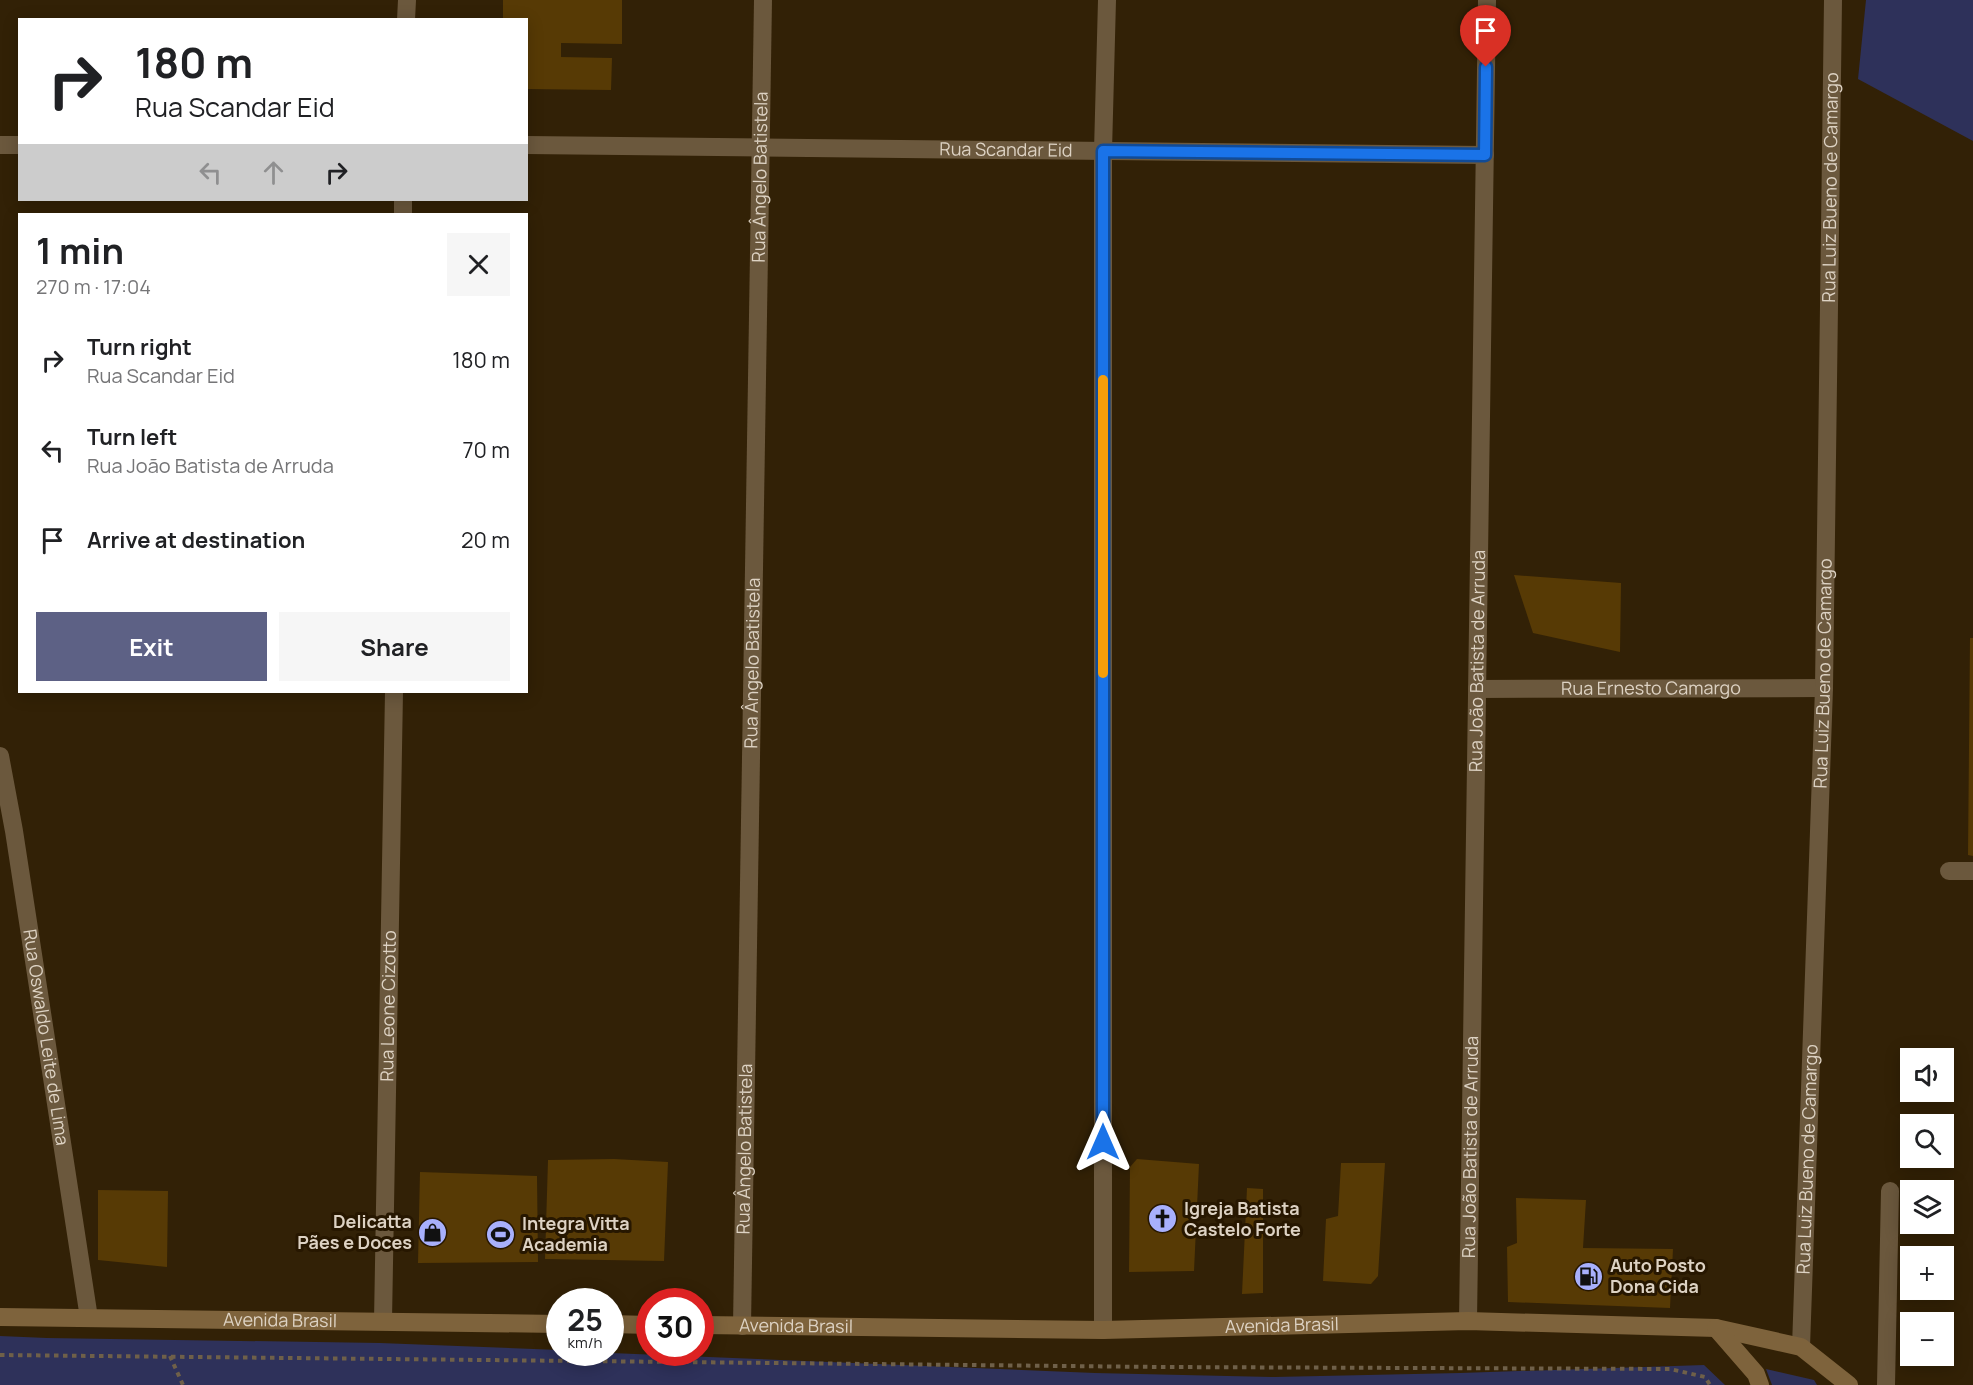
<!DOCTYPE html>
<meta charset="utf-8">
<style>
:root{--surface:#fff;--page:#f6f6f6;--text:#202124;--muted:#757577;--accent:#5d6185}
body{margin:0;font-family:Manrope,sans-serif;background:var(--page);color:var(--text);height:100vh;display:flex;flex-direction:column;font-size:22px;white-space:nowrap}
*{box-sizing:border-box;margin:0}
p{font-size:20px;color:var(--muted)}
.icon{flex:none;width:33px;height:33px;fill:none;stroke:currentColor;stroke-width:2;stroke-linecap:round;stroke-linejoin:round}
.map{position:relative;flex:1;overflow:hidden}
.drawer{position:absolute;left:18px;top:213px;width:510px;height:480px;display:flex;flex-direction:column;background:var(--surface);border-radius:0px;box-shadow:0 3px 15px #0003}
.drawer>*{flex:none}
.top-card{position:absolute;left:18px;top:18px;width:510px;height:183px;border-radius:0px;box-shadow:0 3px 15px #0003;background:#fff;color:var(--text);overflow:hidden}
.controls{position:absolute;left:1900px;top:1048px;display:grid;gap:12px}
.controls a{display:grid;place-items:center;width:54px;height:54px;border-radius:0px;background:var(--surface);box-shadow:0 3px 15px #0003;font-size:30px}
.speed{position:absolute;left:546px;top:1288px;display:flex;gap:12px;font-size:30px;font-weight:700;text-align:center}
.speed>*{display:grid;place-content:center;width:78px;height:78px;border-radius:50%;background:var(--surface);box-shadow:0 3px 15px #0003;line-height:1}
.speed small{font-size:15px;font-weight:400}
.speed .limit{border:9px solid #d22;background:#fff;color:#111}
.pin{position:absolute;display:grid;place-items:center;width:51px;height:51px;color:#fff;margin:-62px -26px;border-radius:50% 50% 50% 0;rotate:-45deg;box-shadow:0 0 6px #0007}
.pin .icon{rotate:45deg}
.me{position:absolute;width:66px;margin:-33px;rotate:0deg;stroke-linejoin:round;filter:drop-shadow(0 0 4px #0008)}
.turn{display:flex;align-items:center;gap:21px;height:126px;padding:0 18px;font-size:27px}
.turn .icon{width:78px;height:78px;stroke-width:2.5}
.turn b{display:block;font-size:42px;line-height:51px}
.lanes{display:flex;align-items:center;height:57px;padding:0 18px;background:#0003;justify-content:center;gap:30px;direction:ltr}
.lanes .off{opacity:.35}
.round{display:grid;place-items:center;flex:none;width:63px;height:63px;border-radius:0px;background:var(--page)}
.headline{display:flex;align-items:center;justify-content:space-between;height:102px;padding:0 18px}
h1{font-size:36px;font-weight:700;line-height:45px}
.primary-button{display:flex;gap:12px;margin-top:auto;padding:12px 18px}
.primary-button a{flex:1;height:69px;border-radius:0px;background:var(--accent);color:#fff;font-size:24px;font-weight:700;line-height:69px;text-align:center}
.primary-button a+a{background:var(--page);color:var(--text)}
ul{padding:0;list-style:none}
li{display:flex;align-items:center;gap:18px;height:90px;padding:0 18px}
li div{flex:1}
li b{display:block;font-size:22px}
li em{font-style:normal}
.map>svg:first-child{display:block}
</style>
<div class="map">
<svg width="1973" height="1385" viewBox="0 0 1973 1385">
<rect width="100%" height="100%" fill="#322106"/>
<path fill="#2e315a" d="M1866 0H1973V141L1858 79Z
M0 1336 47 1338 380 1343 559 1350 560 1353H611L1095 1373 1274 1377 1460 1373 1704 1365 1725 1385H0Z
M1766 1369 1814 1380 1817 1385H1772Z"/>
<path fill="#573a05" d="M503 0H622V44L561 43V57L612 58 611 90 526 89V20H503Z
M1514 575 1621 583 1620 652 1533 633Z
M1970 638H1973V856L1968 855Z
M614 1159 668 1162 664 1261 545 1259 548 1160Z
M1137 1159 1199 1164 1194 1271 1129 1272 1130 1167Z
M1341 1163H1385L1378 1276 1371 1284 1323 1281 1326 1219 1338 1216Z
M420 1172 537 1176 538 1262 418 1263Z
M1247 1188 1263 1189V1293L1242 1294Z
M98 1190 168 1191 167 1267 98 1260Z
M1516 1198 1586 1200 1583 1248 1673 1249 1670 1308 1508 1302 1507 1247 1517 1243Z"/>
<g fill="none" stroke-linecap="round" stroke-linejoin="round">
<path stroke="#6f6049" stroke-width="4" stroke-dasharray="4.5 4.5" stroke-linecap="butt" d="M0 1355 1161 1367 1670 1369 1705 1377 1710 1385
M170 1356 183 1385"/>
<path stroke="#6b583d" stroke-width="18" d="M1949 871H1973
M1886 1385 1890 1191"/>
<g stroke="#6b583d" stroke-width="18">
<path d="M406 20 407 0"/>
<path d="M0 145H20"/>
<path id="s1" d="M526 145 1485 155"/>
<path d="M403 214V200"/>
<path id="s2" d="M1477 689 1824 688"/>
<path id="s3" d="M0 756 14 831 89 1318"/>
<path id="s4" d="M383 1321 394 692"/>
<path id="s5" d="M1468 1321 1487 0"/>
<path id="s6" d="M742 1326 763 0"/>
<path d="M1103 1330V151L1107 0"/>
<path id="s7" d="M1801 1347 1824 688 1833 0"/>
</g>
<g stroke="#7e633c" stroke-width="18">
<path id="s8" d="M0 1317 560 1324"/>
<path d="M610 1324 650 1325"/>
<path id="s9" d="M700 1325 1103 1330 1468 1321 1716 1328 1801 1347 1849 1385"/>
<path d="M1716 1328 1756 1374 1760 1385"/>
</g>
</g>
<g fill="none" stroke-linecap="round" stroke-linejoin="round">
<defs>
<path id="route" d="M1103 1142V151L1485 155 1486 67"/>
</defs>
<use href="#route" stroke="#114b97" stroke-width="15"/>
<use href="#route" stroke="#1a73e8" stroke-width="10"/>
<path stroke="#f59e0b" stroke-width="10" d="M1103 380V673"/>
</g>
<defs>
<symbol id="church-disc" viewBox="-11 -11 22 22"><circle r="9.5" fill="#a8b0fc" stroke="#271700"/><path d="M-1.2-6h2.4v3.5h3.3v2.4h-3.3V6h-2.4V-.1h-3.3v-2.4h3.3Z" fill="#111"/></symbol>
<symbol id="shop-disc" viewBox="-11 -11 22 22"><circle r="9.5" fill="#a8b0fc" stroke="#271700"/><path d="M-5-2.5h2.3a2.7 3.5 0 0 1 5.4 0H5L5.5 6h-11ZM-1.5-2.5h3a1.5 2.3 0 0 0-3 0Z" fill="#111"/></symbol>
<symbol id="stadium-disc" viewBox="-11 -11 22 22"><circle r="9.5" fill="#a8b0fc" stroke="#271700"/><path d="M0-5a6.5 5 0 1 0 0 10a6.5 5 0 1 0 0-10ZM-3.5-1.8h7v3.6h-7Z" fill="#111"/></symbol>
<symbol id="fuel-disc" viewBox="-11 -11 22 22"><circle r="9.5" fill="#a8b0fc" stroke="#271700"/><path d="M-5.5-6h7V0h2V4h1.3V-2.5L3-4.5l.8-.8L6-3V5H2.5V1h-1V6h-7ZM-4.2-4.7v3.2H.2V-4.7Z" fill="#111"/></symbol>
</defs>
<g fill-rule="evenodd">
<use href="#church-disc" x="1146" y="1202" width="33" height="33"/>
<use href="#shop-disc" x="416" y="1216" width="33" height="33"/>
<use href="#stadium-disc" x="484" y="1218" width="33" height="33"/>
<use href="#fuel-disc" x="1572" y="1260" width="33" height="33"/>
</g>
<g text-anchor="middle" stroke-width="6" stroke-linejoin="round" paint-order="stroke">
<g font-size="18" fill="#ddd2c3" stroke="#271700">
<text dy="6" stroke="none"><textPath href="#s1" startOffset="480">Rua Scandar Eid</textPath></text>
<text dy="6" stroke="none"><textPath href="#s6" startOffset="1149">Rua Ângelo Batistela</textPath></text>
<text dy="6" stroke="none"><textPath href="#s7" startOffset="1160">Rua Luiz Bueno de Camargo</textPath></text>
<text dy="6" stroke="none"><textPath href="#s5" startOffset="660">Rua João Batista de Arruda</textPath></text>
<text dy="6" stroke="none"><textPath href="#s6" startOffset="663">Rua Ângelo Batistela</textPath></text>
<text dy="6" stroke="none"><textPath href="#s7" startOffset="674">Rua Luiz Bueno de Camargo</textPath></text>
<text dy="6" stroke="none"><textPath href="#s2" startOffset="174">Rua Ernesto Camargo</textPath></text>
<text dy="6" stroke="none"><textPath href="#s4" startOffset="315">Rua Leone Cizotto</textPath></text>
<text dy="6" stroke="none"><textPath href="#s3" startOffset="285">Rua Oswaldo Leite de Lima</textPath></text>
<text dy="6" stroke="none"><textPath href="#s5" startOffset="174">Rua João Batista de Arruda</textPath></text>
<text dy="6" stroke="none"><textPath href="#s6" startOffset="177">Rua Ângelo Batistela</textPath></text>
<text dy="6" stroke="none"><textPath href="#s7" startOffset="188">Rua Luiz Bueno de Camargo</textPath></text>
<text dy="6" stroke="none"><textPath href="#s8" startOffset="280">Avenida Brasil</textPath></text>
<text dy="6" stroke="none"><textPath href="#s9" startOffset="582">Avenida Brasil</textPath></text>
<text dy="6" stroke="none"><textPath href="#s9" startOffset="96">Avenida Brasil</textPath></text>
</g>
<g font-size="18" font-weight="bold" fill="#ddd2c3" stroke="#271700" text-anchor="start">
<text x="1184" y="1215">Igreja Batista<tspan x="1184" dy="21">Castelo Forte</tspan></text>
<text x="412" y="1228" text-anchor="end">Delicatta<tspan x="412" dy="21">Pães e Doces</tspan></text>
<text x="522" y="1230">Integra Vitta<tspan x="522" dy="21">Academia</tspan></text>
<text x="1610" y="1272">Auto Posto<tspan x="1610" dy="21">Dona Cida</tspan></text>
</g>
</g>
</svg>
<div class="controls">
<a><svg class="icon" aria-label="sound" viewBox="0 0 24 24"><path d="M4 9h4l5-4v14l-5-4H4zM17 9q2 3 0 6"/></svg></a>
<a><svg class="icon" aria-label="search" viewBox="0 0 24 24"><circle cx="10" cy="10" r="6"/><path d="M15 15l6 6"/></svg></a>
<a><svg class="icon" aria-label="layers" viewBox="0 0 24 24"><path d="M12 4l9 5-9 5-9-5zM3 14l9 5 9-5"/></svg></a>
<a>+</a>
<a>−</a>
</div>
<div class="speed"><div>25<small>km/h</small></div><div class="limit">30</div></div>
<div class="pin" style="left:1486px;top:67px;background:#d93025"><svg class="icon" aria-label="arrive" viewBox="0 0 24 24"><path d="M6 21V4h12l-3 4 3 4H6"/></svg></div>
<svg class="me" style="left:1103px;top:1142px" viewBox="-20 -20 40 40"><path d="M0-17L14 15 0 8-14 15z" fill="#1a73e8" stroke="#fff" stroke-width="4"/></svg>
<div class="top-card">
<div class="turn"><svg class="icon" aria-label="right" viewBox="0 0 24 24"><path d="M7 20v-9h11M14 6l5 5-5 5"/></svg><div><b>180 m</b>Rua Scandar Eid</div></div>
<div class="lanes"><svg class="icon off" aria-label="left" viewBox="0 0 24 24"><path d="M17 20v-9H6M10 6l-5 5 5 5"/></svg><svg class="icon off" aria-label="ahead" viewBox="0 0 24 24"><path d="M12 20V5M6 11l6-6 6 6"/></svg><svg class="icon" aria-label="right" viewBox="0 0 24 24"><path d="M7 20v-9h11M14 6l5 5-5 5"/></svg></div>
</div>
<section class="drawer">
<div class="headline"><div><h1>1 min</h1><p>270 m · 17:04</p></div><a class="round"><svg class="icon" aria-label="close" viewBox="0 0 24 24"><path d="M6 6l12 12M18 6L6 18"/></svg></a></div>
<ul>
<li><svg class="icon" aria-label="right" viewBox="0 0 24 24"><path d="M7 20v-9h11M14 6l5 5-5 5"/></svg><div><b>Turn right</b><p>Rua Scandar Eid</p></div><em>180 m</em></li>
<li><svg class="icon" aria-label="left" viewBox="0 0 24 24"><path d="M17 20v-9H6M10 6l-5 5 5 5"/></svg><div><b>Turn left</b><p>Rua João Batista de Arruda</p></div><em>70 m</em></li>
<li><svg class="icon" aria-label="arrive" viewBox="0 0 24 24"><path d="M6 21V4h12l-3 4 3 4H6"/></svg><div><b>Arrive at destination</b></div><em>20 m</em></li>
</ul>
<div class="primary-button"><a>Exit</a><a>Share</a></div>
</section>
</div>
